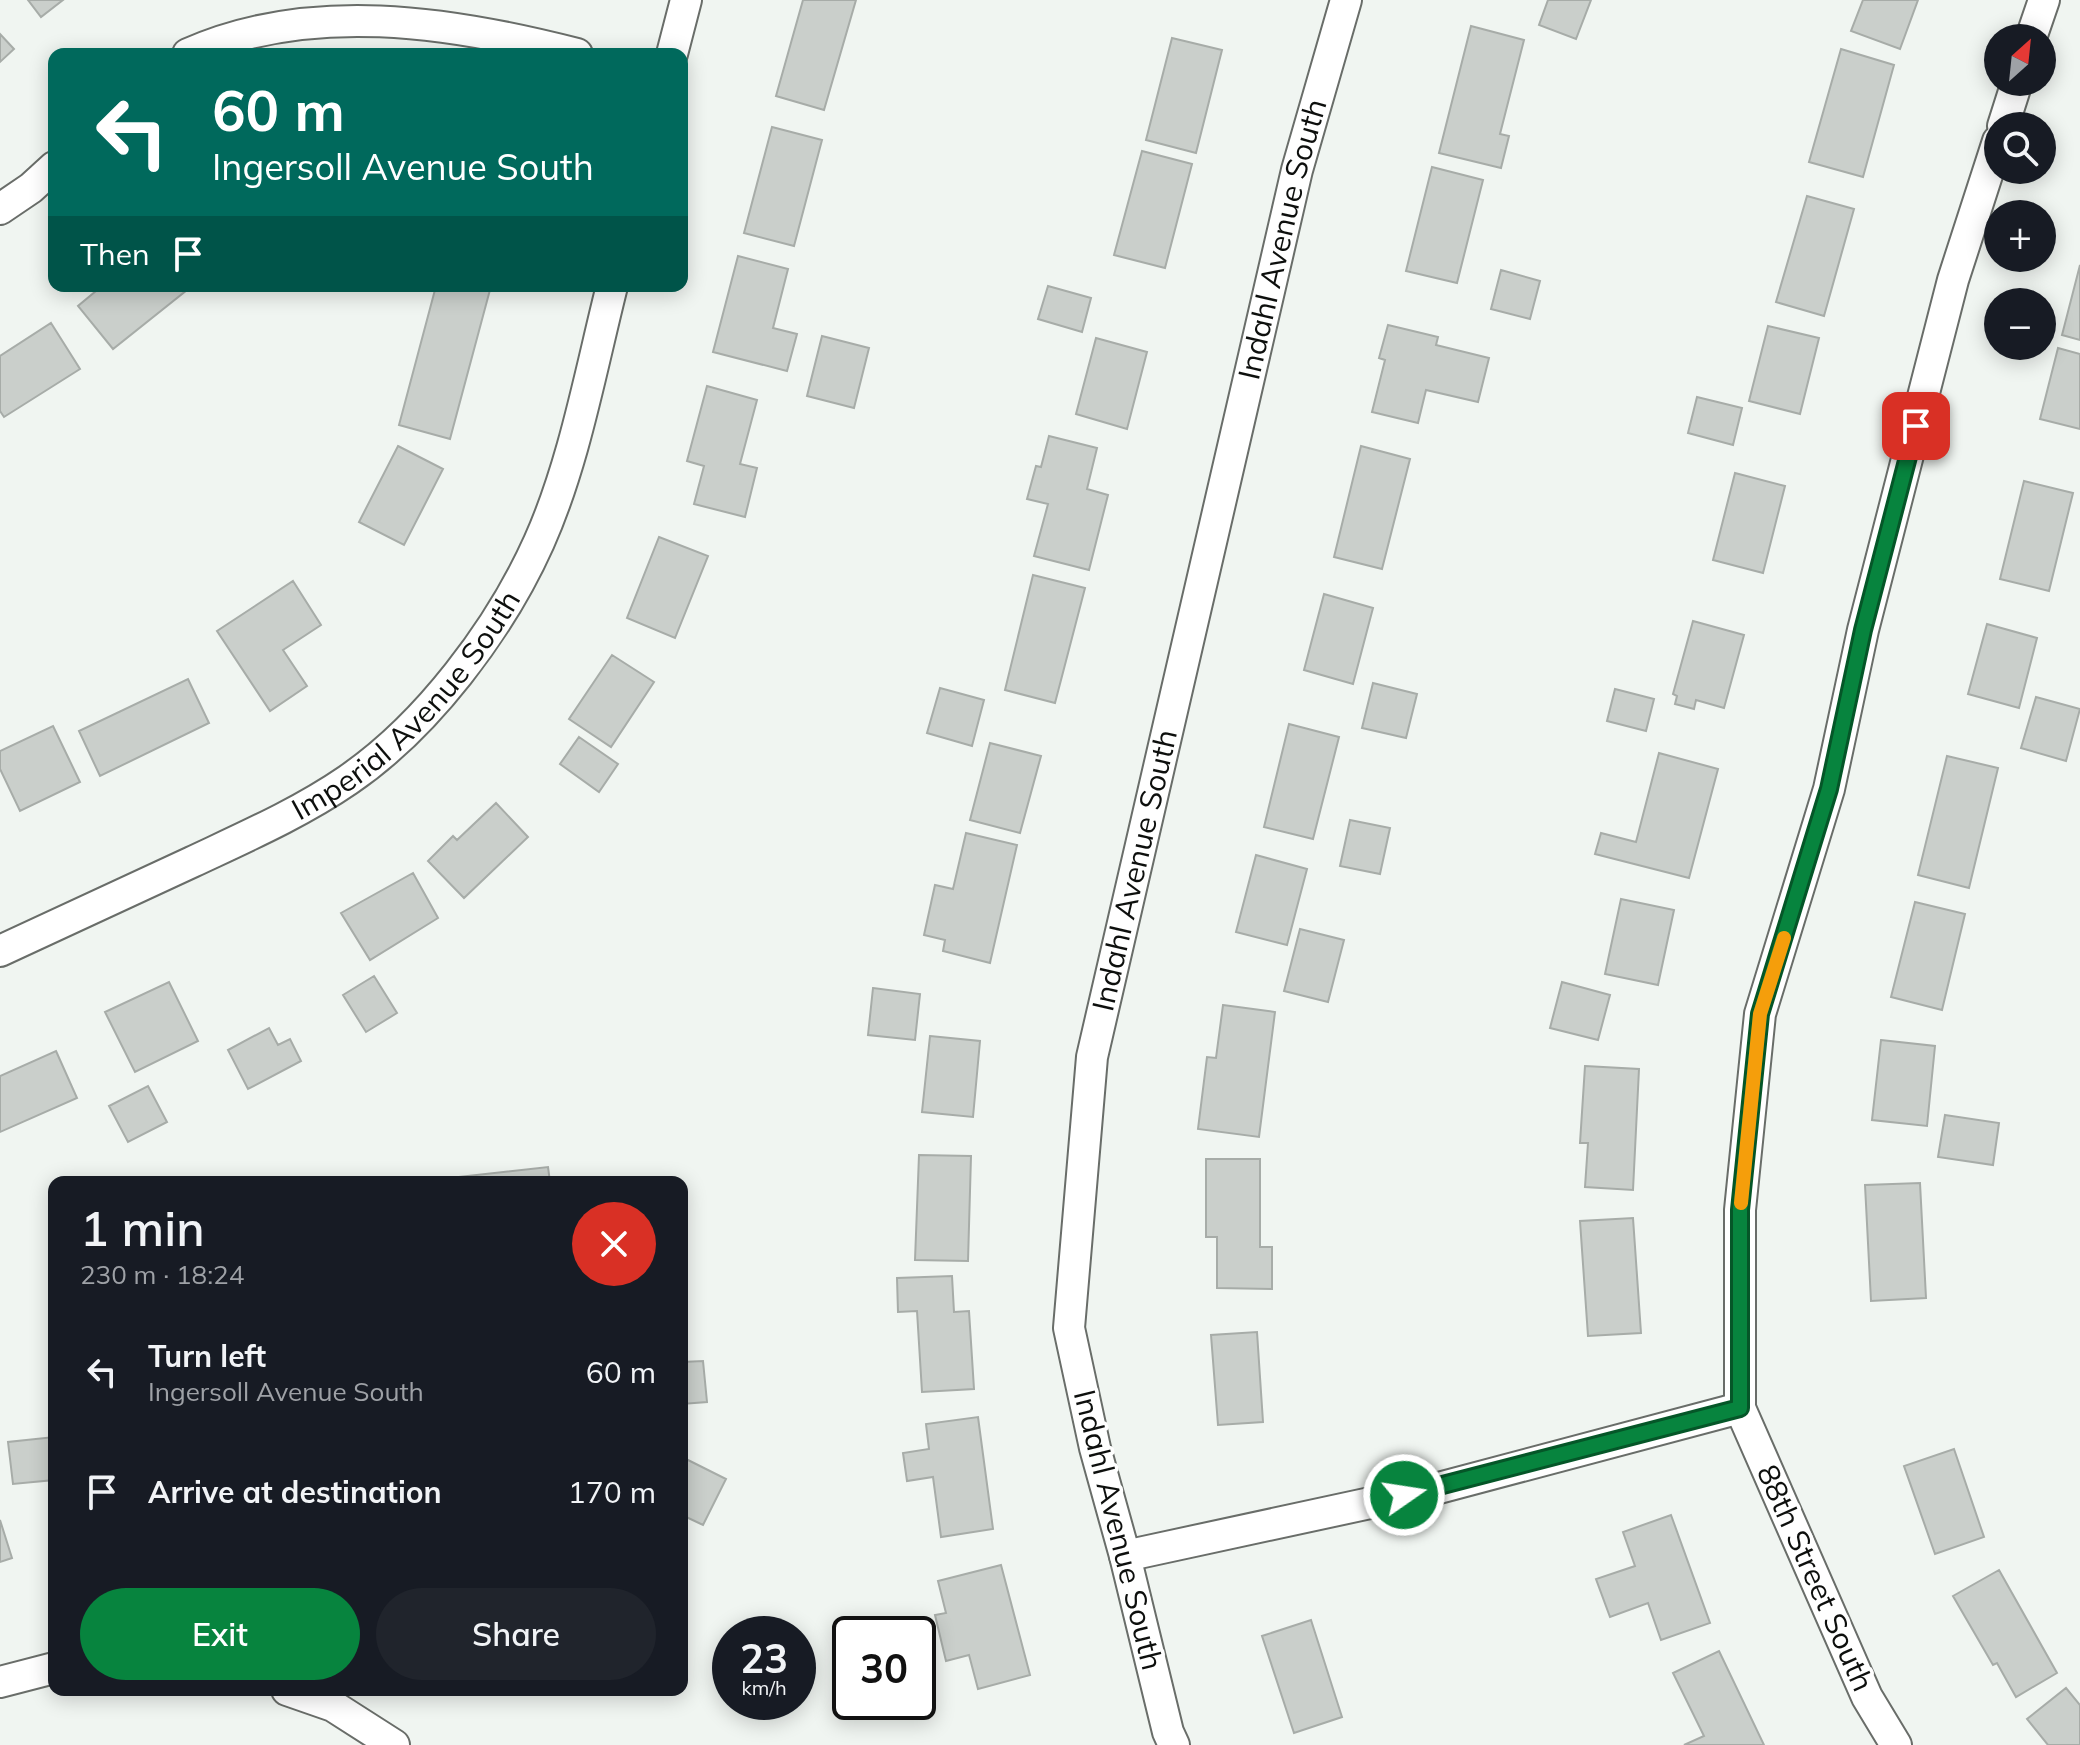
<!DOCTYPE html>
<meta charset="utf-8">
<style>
:root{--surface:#171b24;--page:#20242c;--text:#f1f3f6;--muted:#9ea1a6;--accent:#07843e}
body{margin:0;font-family:Mulish,sans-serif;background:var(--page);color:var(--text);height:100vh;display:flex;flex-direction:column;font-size:30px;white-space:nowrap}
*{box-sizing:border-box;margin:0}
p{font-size:26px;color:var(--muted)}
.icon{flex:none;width:44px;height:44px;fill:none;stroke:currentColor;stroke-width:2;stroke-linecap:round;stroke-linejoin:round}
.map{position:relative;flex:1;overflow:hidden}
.panel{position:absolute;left:48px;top:1176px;width:640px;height:520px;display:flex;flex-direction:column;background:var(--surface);border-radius:16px;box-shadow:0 4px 20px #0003}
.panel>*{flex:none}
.hud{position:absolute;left:48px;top:48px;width:640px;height:244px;border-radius:16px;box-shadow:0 4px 20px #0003;background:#00695c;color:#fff;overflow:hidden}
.needle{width:52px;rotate:27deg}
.fabs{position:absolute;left:1984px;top:24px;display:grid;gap:16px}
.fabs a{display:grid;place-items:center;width:72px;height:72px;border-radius:50%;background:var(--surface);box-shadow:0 4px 20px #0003;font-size:40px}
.speed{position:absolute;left:712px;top:1616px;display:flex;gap:16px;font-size:40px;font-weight:700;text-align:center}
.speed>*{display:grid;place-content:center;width:104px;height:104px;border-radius:50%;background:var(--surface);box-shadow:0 4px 20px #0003;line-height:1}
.speed small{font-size:20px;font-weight:400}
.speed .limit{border:4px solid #111;border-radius:12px;background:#fff;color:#111}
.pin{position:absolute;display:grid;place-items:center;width:68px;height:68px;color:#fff;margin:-34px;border-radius:16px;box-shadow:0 4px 12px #0006}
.me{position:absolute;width:88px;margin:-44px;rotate:77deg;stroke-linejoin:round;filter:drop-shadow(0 0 6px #0008)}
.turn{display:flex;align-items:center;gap:28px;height:168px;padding:0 32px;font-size:36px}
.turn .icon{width:104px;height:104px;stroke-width:2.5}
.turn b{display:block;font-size:56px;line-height:68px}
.then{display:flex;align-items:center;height:76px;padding:0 32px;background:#0003;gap:16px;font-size:30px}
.round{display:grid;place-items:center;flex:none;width:84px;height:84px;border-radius:42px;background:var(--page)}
.overview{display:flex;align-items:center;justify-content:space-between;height:136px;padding:0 32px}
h1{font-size:48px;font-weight:600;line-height:60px}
.button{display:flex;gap:16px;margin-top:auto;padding:16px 32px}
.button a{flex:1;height:92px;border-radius:48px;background:var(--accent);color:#fff;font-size:32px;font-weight:600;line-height:92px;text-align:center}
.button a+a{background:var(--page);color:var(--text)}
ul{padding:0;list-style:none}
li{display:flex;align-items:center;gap:24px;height:120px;padding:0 32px}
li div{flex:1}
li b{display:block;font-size:30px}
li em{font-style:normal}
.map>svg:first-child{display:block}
</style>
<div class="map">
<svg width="2080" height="1745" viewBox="0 0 2080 1745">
<rect width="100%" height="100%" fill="#f0f5f1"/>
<path fill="#cacfcb" stroke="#a7aca8" stroke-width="2" d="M28 0H63L41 17Z
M803 0H856L824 110 776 96Z
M1548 0H1591L1576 39 1539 25Z
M1863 0H1918L1900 49 1851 31Z
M1471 26 1524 40 1500 134 1509 136 1501 168 1439 153Z
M0 34 14 49 0 62Z
M1172 38 1222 50 1196 153 1146 140Z
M1841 49 1894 65 1863 177 1809 162Z
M772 127 822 140 794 246 744 233Z
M1142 151 1192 164 1165 268 1114 255Z
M1432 167 1483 180 1457 283 1406 271Z
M1807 196 1854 209 1824 316 1776 302Z
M738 256 788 269 773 328 797 334 787 371 713 352Z
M2080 265V340L2062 335Z
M1501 270 1540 281 1530 319 1491 309Z
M102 286H184L187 290 113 349 78 306Z
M436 286H491L450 439 399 425Z
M1048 286 1091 298 1082 332 1038 319Z
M51 323 80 369 4 417 0 411V356Z
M1388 325 1438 337 1436 345 1489 358 1478 402 1426 390 1418 423 1372 412 1385 360 1379 358Z
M1768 326 1819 338 1800 414 1749 401Z
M822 336 869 348 854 408 807 396Z
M1096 338 1147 352 1127 429 1076 414Z
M2058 348 2080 354V429L2040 419Z
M707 386 757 400 740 464 757 468 745 517 694 504 704 466 687 461Z
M1697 397 1742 408 1733 445 1688 433Z
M1049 436 1097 448 1087 489 1108 495 1089 570 1034 556 1048 504 1027 499 1036 466 1041 467Z
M398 446 443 469 404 545 359 522Z
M1361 446 1410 459 1382 569 1334 557Z
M1735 473 1785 486 1763 573 1713 560Z
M2024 481 2073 493 2049 591 2000 579Z
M659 537 708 556 675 638 627 618Z
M1033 575 1085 588 1055 703 1005 690Z
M293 581 321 625 283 650 307 686 270 711 217 631Z
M1324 594 1373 608 1353 684 1304 670Z
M1693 621 1744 635 1724 708 1696 700 1694 709 1675 704 1677 696 1673 694Z
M1987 624 2037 638 2019 708 1968 694Z
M612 655 654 682 611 747 569 719Z
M188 679 209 723 100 776 79 731Z
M1373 683 1417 694 1406 738 1362 728Z
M940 688 984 700 972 746 927 733Z
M1615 689 1654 699 1646 731 1607 721Z
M2036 697 2080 709 2066 761 2021 748Z
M1289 724 1339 737 1313 839 1264 827Z
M53 726 80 782 20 811 0 769V751Z
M579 737 618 764 599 792 560 764Z
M990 743 1041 756 1020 833 970 820Z
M1659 753 1718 769 1689 878 1595 854 1601 833 1636 842Z
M1947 756 1998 768 1969 888 1918 875Z
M496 803 528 837 464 898 428 861 453 836 457 840Z
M1350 820 1390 828 1380 874 1340 866Z
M966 833 1017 845 990 963 943 951 945 940 924 935 935 885 953 889Z
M1256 855 1307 869 1287 945 1236 932Z
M413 873 438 918 370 960 341 913Z
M1621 899 1674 910 1658 985 1605 974Z
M1915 902 1965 914 1942 1010 1891 997Z
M1300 929 1344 940 1328 1002 1284 991Z
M374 976 397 1013 366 1032 343 995Z
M169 982 198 1041 135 1072 105 1012Z
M1562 982 1610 995 1598 1040 1550 1028Z
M873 988 920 994 915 1040 868 1035Z
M1223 1005 1275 1012 1259 1137 1198 1129 1207 1057 1216 1058Z
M269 1028 278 1045 290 1039 301 1061 248 1089 228 1050Z
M930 1036 980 1041 973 1117 922 1112Z
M1881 1040 1935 1046 1927 1126 1872 1120Z
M56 1051 77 1098 0 1132V1076Z
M1585 1066 1639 1069 1633 1190 1585 1187 1588 1143H1580Z
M148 1086 167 1122 128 1142 109 1106Z
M1945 1115 1999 1123 1993 1165 1938 1157Z
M919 1155 971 1156 968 1261 915 1260Z
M1206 1159H1260V1247H1272V1289L1217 1288V1237H1206Z
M548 1167 550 1182H414Z
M1920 1183 1926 1298 1871 1301 1865 1185Z
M1633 1218 1641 1333 1588 1336 1580 1221Z
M952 1276 954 1312 969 1311 974 1389 922 1392 917 1311 898 1312 897 1278Z
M1257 1332 1263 1422 1218 1425 1211 1335Z
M703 1361 707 1402 682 1404V1362Z
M978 1417 993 1529 941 1537 933 1477 907 1481 903 1453 929 1449 926 1424Z
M54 1437V1480L13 1484 8 1442Z
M1954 1449 1984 1537 1935 1554 1904 1466Z
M682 1457 726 1479 703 1525 682 1515Z
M1671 1515 1710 1623 1661 1640 1648 1603 1610 1617 1596 1579 1635 1566 1623 1532Z
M0 1520 12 1558 0 1562Z
M1001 1565 1030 1675 978 1689 969 1655 946 1661 935 1615 946 1613 938 1581Z
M1999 1570 2057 1673 2016 1697 1997 1663 1993 1665 1953 1596Z
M1311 1620 1342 1717 1294 1733 1262 1636Z
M1719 1651 1764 1745H1684L1704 1736 1673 1673Z
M2066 1688 2080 1705V1745H2048L2027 1719Z"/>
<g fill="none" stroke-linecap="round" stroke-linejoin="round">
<defs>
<g id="street">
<path d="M2031 38 2044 0"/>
<path d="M188 54C309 0 449 21 577 54"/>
<path d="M672 54 686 0"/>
<path d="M2003 126 2017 82"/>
<path d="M0 209 31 188 54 167"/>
<path id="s1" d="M0 951C64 921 128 891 192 862 245 837 300 813 348 780 427 726 500 629 539 542 574 464 591 369 612 286"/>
<path d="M1125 1556 1435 1489 1740 1408"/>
<path d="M0 1682 54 1668"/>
<path d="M287 1690 333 1706 394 1745"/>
<path id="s2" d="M1174 1745 1168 1732 1125 1556 1095 1448 1069 1328 1092 1057 1297 170 1346 0"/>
<path d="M1896 1745 1867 1697 1740 1408V1210L1760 1014 1829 789 1863 630 1953 280 1998 141"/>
</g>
</defs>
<use href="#street" stroke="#696d69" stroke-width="34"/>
<use href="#street" stroke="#fff" stroke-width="30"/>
</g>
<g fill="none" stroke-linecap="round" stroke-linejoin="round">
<defs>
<path id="route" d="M1404 1495 1740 1408V1210L1760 1014 1829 789 1863 630 1916 426"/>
</defs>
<use href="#route" stroke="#055628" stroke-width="20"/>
<use href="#route" stroke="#07843e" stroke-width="14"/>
<path stroke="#f59e0b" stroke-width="14" d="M1741 1203 1760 1014 1784 938"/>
</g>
<g text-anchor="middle" stroke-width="7" stroke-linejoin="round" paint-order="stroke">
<g font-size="30" fill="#0d0f0d" stroke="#fff">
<text dy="10" stroke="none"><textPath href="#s2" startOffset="1542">Indahl Avenue South</textPath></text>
<text dy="10" stroke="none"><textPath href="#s1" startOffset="482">Imperial Avenue South</textPath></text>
<text dy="10" stroke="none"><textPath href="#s2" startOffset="894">Indahl Avenue South</textPath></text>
<text transform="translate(1118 1530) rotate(76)" y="10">Indahl Avenue South</text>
<text transform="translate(1815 1578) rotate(66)" y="10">88th Street South</text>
</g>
</g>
</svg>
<div class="fabs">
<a><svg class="needle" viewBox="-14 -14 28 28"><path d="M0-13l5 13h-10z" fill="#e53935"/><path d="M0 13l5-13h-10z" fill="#9ea1a6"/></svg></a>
<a><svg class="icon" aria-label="search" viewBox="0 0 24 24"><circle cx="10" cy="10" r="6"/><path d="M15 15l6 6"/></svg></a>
<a>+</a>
<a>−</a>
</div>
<div class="speed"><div>23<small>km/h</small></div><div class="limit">30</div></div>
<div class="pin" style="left:1916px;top:426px;background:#d93025"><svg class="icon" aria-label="arrive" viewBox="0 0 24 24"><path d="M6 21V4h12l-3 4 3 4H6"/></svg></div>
<svg class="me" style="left:1404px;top:1495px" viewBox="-20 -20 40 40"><circle r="17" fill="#07843e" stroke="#fff" stroke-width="3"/><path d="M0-11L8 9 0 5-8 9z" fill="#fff"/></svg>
<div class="hud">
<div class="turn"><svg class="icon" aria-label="left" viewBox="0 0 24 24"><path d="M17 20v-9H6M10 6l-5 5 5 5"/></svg><div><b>60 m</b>Ingersoll Avenue South</div></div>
<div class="then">Then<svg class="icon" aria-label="arrive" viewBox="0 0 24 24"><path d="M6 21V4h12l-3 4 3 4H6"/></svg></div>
</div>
<section class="panel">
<div class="overview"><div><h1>1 min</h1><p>230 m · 18:24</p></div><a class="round" style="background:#d93025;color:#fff"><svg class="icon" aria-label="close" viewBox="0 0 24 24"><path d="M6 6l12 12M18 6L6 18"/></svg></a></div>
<ul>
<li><svg class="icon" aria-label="left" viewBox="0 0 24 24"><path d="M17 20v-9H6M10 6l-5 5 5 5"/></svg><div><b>Turn left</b><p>Ingersoll Avenue South</p></div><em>60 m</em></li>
<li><svg class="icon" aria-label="arrive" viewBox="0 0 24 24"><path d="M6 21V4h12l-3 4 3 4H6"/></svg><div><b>Arrive at destination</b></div><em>170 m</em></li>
</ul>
<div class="button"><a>Exit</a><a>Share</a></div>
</section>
</div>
